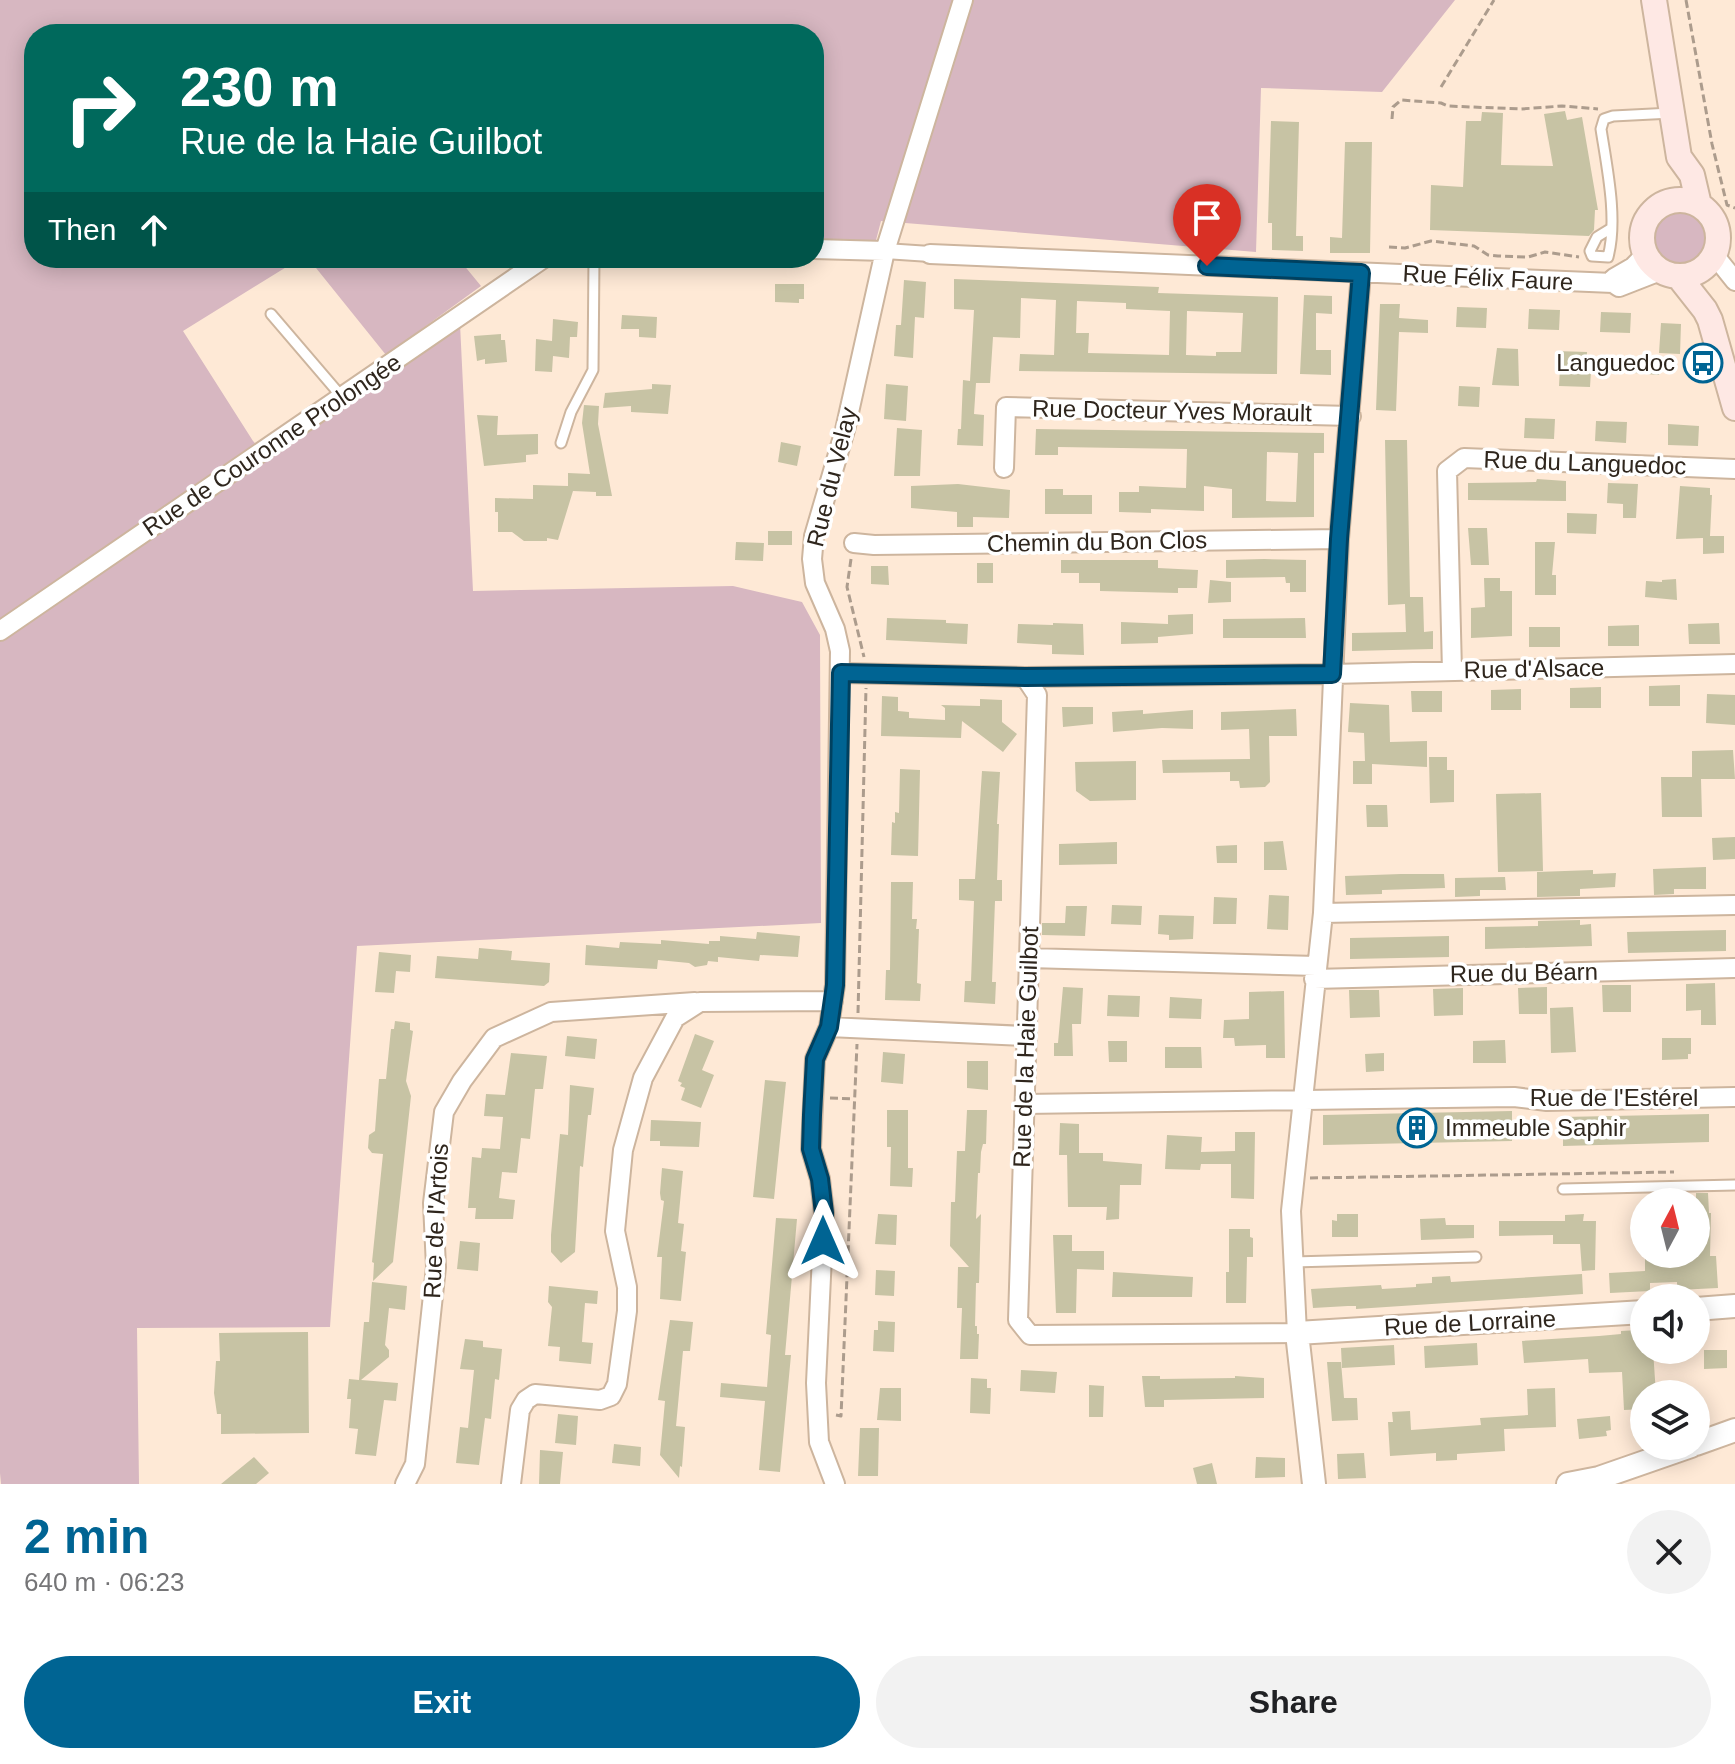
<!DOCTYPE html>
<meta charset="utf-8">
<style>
:root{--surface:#fff;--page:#f2f2f2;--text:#202124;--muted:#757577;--accent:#006493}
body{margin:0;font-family:Arial,sans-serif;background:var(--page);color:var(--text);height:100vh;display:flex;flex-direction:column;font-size:30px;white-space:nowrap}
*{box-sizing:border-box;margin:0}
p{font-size:26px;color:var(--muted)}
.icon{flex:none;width:44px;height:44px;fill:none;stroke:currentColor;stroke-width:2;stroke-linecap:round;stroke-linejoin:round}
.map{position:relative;height:1484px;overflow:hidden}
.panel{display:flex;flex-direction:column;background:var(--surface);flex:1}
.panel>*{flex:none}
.top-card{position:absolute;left:24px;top:24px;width:800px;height:244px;border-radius:32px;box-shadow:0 4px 20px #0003;background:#00695c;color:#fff;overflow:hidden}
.needle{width:52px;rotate:7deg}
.buttons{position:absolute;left:1630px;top:1188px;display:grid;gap:16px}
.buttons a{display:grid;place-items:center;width:80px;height:80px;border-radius:50%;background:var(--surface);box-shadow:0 4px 20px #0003;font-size:40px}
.pin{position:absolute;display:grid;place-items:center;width:68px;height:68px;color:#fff;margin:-82px -34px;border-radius:50% 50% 50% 0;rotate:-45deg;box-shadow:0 0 8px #0007}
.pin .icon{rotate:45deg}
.me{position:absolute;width:88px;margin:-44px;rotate:0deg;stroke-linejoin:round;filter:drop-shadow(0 0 6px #0008)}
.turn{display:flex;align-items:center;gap:28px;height:168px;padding:0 24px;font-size:36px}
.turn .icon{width:104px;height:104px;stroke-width:2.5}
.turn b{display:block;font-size:56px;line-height:68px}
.then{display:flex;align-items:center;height:76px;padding:0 24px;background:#0003;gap:16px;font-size:30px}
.round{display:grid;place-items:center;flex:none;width:84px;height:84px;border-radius:42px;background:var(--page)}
.summary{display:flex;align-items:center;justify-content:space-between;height:136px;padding:0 24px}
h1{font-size:48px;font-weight:600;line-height:60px;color:var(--accent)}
.primary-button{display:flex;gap:16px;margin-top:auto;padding:16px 24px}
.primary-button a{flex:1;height:92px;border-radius:48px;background:var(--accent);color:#fff;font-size:32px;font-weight:600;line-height:92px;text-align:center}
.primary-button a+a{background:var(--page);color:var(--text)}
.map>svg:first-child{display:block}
</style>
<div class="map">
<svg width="1735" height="1484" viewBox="0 0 1735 1484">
<rect width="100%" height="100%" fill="#fee9d6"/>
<path fill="#d7b7c1" d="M0 0H1455L1382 92 1261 88 1256 252 881 221 874 248 814 244V34H34V258H301L183 331 253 441 269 458 460 324 473 591 733 586 802 602 820 635 821 923 357 946 330 1327 137 1328 139 1484H1L0 1473Z
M1654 239a28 28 0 1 1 56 0a28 28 0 1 1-56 0Z
M308 258H458L481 286 386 355Z"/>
<path fill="#c7c3a4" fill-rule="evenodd" d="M1565 111 1567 120 1582 117 1598 210H1595L1594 230 1589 236 1430 230 1431 185 1463 187 1466 121H1481L1482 112 1503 113 1501 165 1553 166 1544 114Z
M1271 121 1299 122 1296 236H1303V251L1272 250V223H1268Z
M1345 142H1372L1370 253H1330V237L1342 238Z
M954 279 1159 287 1158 293 1278 297 1277 374 1019 371 1020 354 1054 355 1056 300 1021 298 1020 338 993 337 990 383H976L974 414 984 415 983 446 957 445 958 429H961L963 380 970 381 974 310 954 309ZM1077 301 1126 303V309L1170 311 1169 355 1088 353 1089 333H1076ZM1187 311 1243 313 1241 352H1216V356L1186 355Z
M904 280 926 282 924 318 915 317 913 358 894 356 896 325H901Z
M775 284H804V299H799V303L775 302Z
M1304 295 1332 296V314L1316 313V350H1331V375L1300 374Z
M1380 304H1400L1399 318 1428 320V333L1399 332 1396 411 1376 410Z
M1457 307 1487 308 1486 328 1456 327Z
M1529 309 1560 310 1559 330 1528 329Z
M1601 312 1631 313 1630 333 1600 332Z
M622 315 657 317 656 338 639 337V329H621Z
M553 319 578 322 577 337H570L569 358 553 356 552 372 535 371 536 339 552 341Z
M1661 323 1681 324 1680 354 1659 353Z
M501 334V340H505L507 362 485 364V359L477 361 474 336Z
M1497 348 1518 349 1519 386 1492 385Z
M1556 351 1587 352 1586 370 1591 371 1590 387 1559 386 1560 367H1555Z
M1634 360 1660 361 1659 375 1634 373Z
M652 384 671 385 668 414 631 412V406L603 408 605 393 652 389Z
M886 384 908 386 906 421 884 419Z
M1459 386 1480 387 1479 407 1458 406Z
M584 405 599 406 598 424 612 496H596V492L573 491 558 540 547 538V541H524L512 532H498V512H495V498L533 499V485L568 486V473L590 474 582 423Z
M477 415 498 416 497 435 538 434V454L526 455V462L484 466Z
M1525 418 1555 419 1554 439 1524 438Z
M1596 421 1627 422 1626 443 1595 441Z
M1668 424 1699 426 1698 446 1668 445Z
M897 428 922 430 920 476H894Z
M1036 429 1324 433V453H1314V517L1232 518V489L1204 486V511L1151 509V513L1119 512V492H1139V486L1186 488 1187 449 1058 447V455H1035ZM1267 452 1298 453 1296 502 1266 501Z
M1385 440H1407L1410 597H1423L1424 632 1433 631V649L1352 651V633L1406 632 1405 604 1388 605Z
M781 442 801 446 797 466 778 462Z
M1537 479 1566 481V501L1468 500V483L1536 482Z
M1608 483 1638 484 1636 518H1623V504L1607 503Z
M958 484 1010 490 1009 518 973 517V527H957V512L911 508V486Z
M1680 486 1710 488V495H1712L1710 536H1724V553L1703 554V538L1676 539Z
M1045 489H1063V495H1092V514H1045Z
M1567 513 1597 514 1596 534 1567 533Z
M1468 528H1487L1489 565H1471Z
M768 531H792V545H768Z
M736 542 764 543 763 561 735 560Z
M1535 542H1555L1552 575H1556V595H1535Z
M1264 559 1306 560V592H1290V583H1286L1285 577 1226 578V560Z
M1061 560H1158V568L1198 570 1197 588H1178V593L1100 591V583H1079V573H1061Z
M977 563H993V583H977Z
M871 566H888L889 585 871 584Z
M1484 578H1500V591H1512V636L1471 638V608L1485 607Z
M1676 579 1677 600 1645 597 1646 581 1662 582V580Z
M1210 580 1231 582V602L1208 603Z
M1193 614V634L1158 637V643L1121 644V622L1168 624V615Z
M887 618 946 620V623L968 624 967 644 886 640Z
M1305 618 1306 638H1223V619Z
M1053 623 1083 624 1084 655 1052 654V645L1017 643 1018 624 1053 625Z
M1719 623 1720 644H1689L1688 624Z
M1639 625V646H1608V626Z
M1529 627H1560V647H1529Z
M1680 685V706H1649V686Z
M1601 687V708H1570V688Z
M1521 689V710H1491V690Z
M1411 691H1442V712H1412Z
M1707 694 1735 695V725L1706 723Z
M882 696 898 697V711L909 712V718L945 720V708L941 705 980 706V699L1002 700V722L1017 734 1003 752 962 721 961 738 881 736Z
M1350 703 1389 705 1390 742 1427 741V767L1372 764V784H1353V761H1365L1364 733 1348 732Z
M1062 707H1093V724L1063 727Z
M1296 709 1297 736H1269L1270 782 1265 787 1240 788 1239 781H1230V772L1163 773 1162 760 1250 759 1249 729 1221 730V712Z
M1143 710V714L1193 710V729L1162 728 1113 732 1112 712Z
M1733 750 1735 779H1701L1702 817H1662L1661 777H1692V751Z
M1429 757H1447V770H1454V802L1430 803Z
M1136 761V800L1090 801 1076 791 1075 762Z
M900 769 920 770 918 856 891 855 892 822 895 823V812L899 813Z
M982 771 1000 772 997 824H999L997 880H1002V901H995L992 982H996L995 1004 964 1002 965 981H971L974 901 959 900V879H975Z
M1541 793 1543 871 1498 872 1496 794Z
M1366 805H1387L1388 827H1367Z
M1735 837V859L1713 860 1712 838Z
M1283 841 1287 870H1264V842Z
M1117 842V864L1059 865V844Z
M1237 845V863H1217L1216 846Z
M1706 867V889H1674V894L1654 895 1653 869Z
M1593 870V874L1616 873 1615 887 1580 889V896L1537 897V872Z
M1401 874H1444L1445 888 1382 890V894L1346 895 1345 876Z
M1505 877 1506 890H1480V896L1455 897V878Z
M891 882H913L912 919H917L916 929H919L917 983 921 984 920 1001 885 1000 886 970H890Z
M1269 895 1289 896 1288 930 1267 929Z
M1214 897 1237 898 1236 924H1213Z
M1112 905 1142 906 1141 925 1111 924Z
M1066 906H1087L1085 936 1042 935V923H1065Z
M1159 915 1194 916 1193 939 1169 940V935L1158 934Z
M1580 920V925L1591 924 1592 946 1485 949V927L1538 926V921Z
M1726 930V951L1628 953 1627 932Z
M757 932 800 936 798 957 760 955 759 961 718 957V962L708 961 707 965 695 967 689 963 658 960 657 969 585 965 586 945 619 948 620 942 661 944V940L709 944V941H720V936L756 939Z
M1449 936V957L1350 959V938Z
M479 948 512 951 511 960 550 963 549 982 544 986 435 978 437 956 478 959Z
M379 952 411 955 410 972 396 971 394 993 375 992Z
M1715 983 1716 1025H1701V1010L1686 1011V984Z
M1602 985H1631V1012H1603Z
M1063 987 1083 988 1081 1024H1072L1073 1056H1054V1043H1058Z
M1547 987V1014H1519L1518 988Z
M1463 988V1015L1434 1016 1433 989Z
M1349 990H1379L1380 1017 1350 1018Z
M1284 991 1285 1058H1266V1045L1235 1046 1234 1038H1223L1224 1020 1249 1019V992Z
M1108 995 1140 996 1139 1017 1107 1016Z
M1170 997 1202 999 1201 1019 1169 1018Z
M1573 1007 1576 1052 1551 1053 1550 1008Z
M395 1021 410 1023V1030L413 1031 406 1081 411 1096 393 1262 373 1281 374 1263 372 1262 383 1154 372 1153 368 1148 369 1135 375 1131 379 1079H386L391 1029H394Z
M695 1034 714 1041 702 1070 714 1075 701 1108 681 1100 685 1088 680 1086 682 1083 678 1081Z
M567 1036 597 1039 595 1059 565 1056Z
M1662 1038H1691V1054H1688V1059L1662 1060Z
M1505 1040 1506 1063H1473V1041Z
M1108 1041H1127V1062H1109Z
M1165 1047H1201L1202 1068H1165Z
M883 1052 905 1054 903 1084 881 1082Z
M511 1053 547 1056 543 1089H535L530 1139 521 1138 517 1173 502 1172 499 1198 515 1200 513 1219H475L476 1208H468L472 1157 481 1158 482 1148 500 1149 503 1117 484 1116 486 1094 505 1095Z
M1384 1053V1071L1366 1072 1365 1054Z
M967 1061H988V1090L967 1088Z
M765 1080 786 1082 774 1199 753 1197Z
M570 1085 594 1088 591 1115H588L583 1167 580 1166 575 1252 561 1263 551 1252V1235L560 1134 568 1135Z
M887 1110H908V1168H913L912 1187 890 1186 891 1147H887Z
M967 1110H987L986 1144H983L981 1152 980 1173H978L976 1219 981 1214 979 1283H976L975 1326H977V1334H979L978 1359H960L962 1308H957L958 1267H969L950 1246 951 1202H955L957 1151H965Z
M1512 1111V1141L1323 1145V1115Z
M1709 1114V1142L1563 1146V1117Z
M651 1120 701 1122 699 1147 660 1146V1141H650Z
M1060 1123 1079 1124V1153H1103V1161L1142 1164 1141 1185H1120L1119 1219 1106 1220 1107 1207H1068L1067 1155H1059Z
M1235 1132H1255L1254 1199 1231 1198V1164H1201L1200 1170 1165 1169 1167 1135 1202 1137 1201 1152 1235 1151Z
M662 1168 683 1171 678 1223 684 1224 681 1251 686 1252 681 1301 660 1299 662 1257H657L664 1201 661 1200 660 1193Z
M1696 1193H1708L1709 1213H1711L1710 1256H1716L1718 1288 1677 1290V1282L1650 1283V1291L1610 1293 1609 1273 1645 1271V1258L1696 1257Z
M878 1214 897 1215 896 1245 875 1244Z
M1337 1214H1358V1237H1332V1220L1337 1221Z
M1584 1214 1583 1221H1596L1595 1270 1582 1271 1580 1244H1553V1235L1499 1236V1221H1565V1215Z
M776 1218 797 1219 785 1355H791L780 1472 759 1470 765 1401 720 1397 721 1383 767 1387 771 1335 766 1334Z
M1445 1218 1446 1225H1474V1238L1421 1240 1420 1219Z
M1229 1229H1250V1237L1253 1238V1257H1247L1246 1303H1226V1272H1229Z
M1053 1235H1072V1251H1104V1270L1077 1269 1076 1313H1056Z
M460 1241 480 1243 478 1271 457 1269Z
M876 1270 895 1271 894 1296 875 1295Z
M1113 1272 1193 1277 1192 1297H1112Z
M1582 1274 1583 1294 1356 1309V1306H1348L1313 1308 1311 1289 1381 1285 1382 1289 1416 1287V1284L1432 1283V1277L1450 1276 1451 1282Z
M372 1282 407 1286 405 1310 389 1308 385 1345 389 1350V1357L361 1380 398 1383 396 1401 384 1400 376 1456 355 1454 358 1429 349 1428 351 1399H347L349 1379 359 1380 364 1322H369Z
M549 1286 598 1291 597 1304 585 1303 582 1342 593 1343 591 1364 559 1361 560 1347 548 1346 552 1307 548 1302Z
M670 1320 693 1322 690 1351H683L676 1426 685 1427 682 1467 680 1466 679 1478 660 1455 665 1401 658 1400Z
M878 1321 895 1322 894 1352 873 1351 874 1330H878Z
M1639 1330 1640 1350H1653L1656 1394H1644V1409L1624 1410 1622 1372 1589 1373 1588 1359 1524 1363 1522 1341 1599 1336 1621 1334V1331Z
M308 1332 309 1433 221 1434V1414H217L214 1393 216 1361H220L219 1333Z
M465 1339 483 1341V1347L502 1349 499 1380 495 1379 491 1419 485 1418 479 1465 456 1463 460 1427 468 1428 474 1370 460 1369Z
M1477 1343 1478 1365 1425 1368 1424 1346Z
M1394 1345 1395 1365 1342 1368 1341 1348Z
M1704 1350H1727V1368L1704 1369Z
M1327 1362H1341L1344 1398H1357L1358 1420 1332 1421Z
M1021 1370 1057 1372 1055 1393 1020 1391Z
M1142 1376H1160V1379L1235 1378V1376L1264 1378V1398L1164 1400V1407H1145Z
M971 1378 987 1379V1388H991L990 1414 970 1413Z
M1089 1385 1104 1386 1103 1417H1089Z
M880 1388H901V1421L877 1420Z
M1555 1388 1556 1427 1504 1429 1505 1451 1457 1454V1460L1436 1461V1453L1390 1456 1388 1422H1393L1392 1412 1410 1411 1411 1430 1481 1425 1480 1418 1528 1415 1527 1389Z
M558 1414 578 1416 576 1445 555 1443Z
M1610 1416 1611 1430 1606 1431 1607 1436 1579 1439 1577 1419Z
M860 1428H879L878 1476H858Z
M614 1444 641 1447 640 1466 612 1463Z
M540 1450 563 1452 560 1484H539Z
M1364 1453 1366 1478 1338 1479 1337 1454Z
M254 1457 269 1473 256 1484H221Z
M1256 1457 1285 1458V1477L1255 1478Z
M1212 1463 1217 1484H1197L1193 1468Z"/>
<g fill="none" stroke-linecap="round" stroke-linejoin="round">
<defs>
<path id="service" d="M1610 229 1597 237 1590 251 1592 256 1608 257C1618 219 1607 168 1601 129L1604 119 1613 116 1672 113
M271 314 342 397
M561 443 571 412 593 370 594 258
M1563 1189 1735 1185
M1293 1262 1476 1257"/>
<path id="pedestrian" d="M885 251 930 254"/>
<path id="minor" d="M814 249 885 251
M930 254 1613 283 1619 287 1660 271
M1715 256 1735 281
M1613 283 1614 278 1633 267 1646 254
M1004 468 1006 407 1351 416
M854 543 874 545 1339 539
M0 631 544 258
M1452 671 1447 471 1464 458 1735 469
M841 673 1025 677 1037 695 1018 1320 1030 1335 1297 1333 1291 1211 1323 913 1339 539 1361 273
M1025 677 1332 674 1735 664
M1323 913 1735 905
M1029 958 1316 966
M1314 979 1735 968
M829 1027 1026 1036
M1024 1104 1514 1097 1547 1101 1735 1097
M405 1484 415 1464 436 1267 433 1203 444 1112 462 1081 494 1038 551 1012 695 1002
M511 1484 520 1410 526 1400 535 1394 600 1400 611 1396 617 1384 627 1311V1287L615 1231 623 1150 643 1078 675 1018 700 1002 833 1001
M835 1484 819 1442 816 1383 824 1213 820 1179 811 1149 815 1059 829 1027 835 985 840 651 835 629 815 583 812 559 814 536 845 430 885 251 963 0"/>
<path id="tertiary" d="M1696 1309 1735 1306
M1696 1444 1735 1430
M1314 1484 1297 1333 1644 1312
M1568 1484 1599 1478 1691 1446"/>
<path id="secondary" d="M1654 0 1679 157 1692 175 1699 205
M1642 238a38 38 0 1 1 76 0a38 38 0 1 1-76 0Z
M1679 277 1705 310 1710 320 1735 408"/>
</defs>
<use href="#service" stroke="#cdb59e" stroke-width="13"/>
<use href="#pedestrian" stroke="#cdb59e" stroke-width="18"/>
<use href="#minor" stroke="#cdb59e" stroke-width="22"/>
<use href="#tertiary" stroke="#cdb59e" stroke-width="26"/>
<use href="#secondary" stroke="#cdb59e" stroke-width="28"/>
<path stroke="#ac9c8d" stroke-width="3" stroke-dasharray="8 4" stroke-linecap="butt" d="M1686 0 1712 144 1727 205 1735 208
M1441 87 1494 0
M1392 119 1393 107 1401 100 1441 103 1448 106 1521 109 1562 106 1598 109
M1389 247 1405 248 1431 241 1474 246 1488 255 1498 256 1528 257 1545 252 1579 257
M851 559 847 587 864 657
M858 1013 866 688
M830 1098 854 1099
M1310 1178 1674 1172
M836 1415 841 1416 857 1044"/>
<use href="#service" stroke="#fff" stroke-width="9"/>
<use href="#pedestrian" stroke="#fff" stroke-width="14"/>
<use href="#minor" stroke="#fff" stroke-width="18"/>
<use href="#tertiary" stroke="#fff" stroke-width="22"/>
<use href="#secondary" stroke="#fee8e4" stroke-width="24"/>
</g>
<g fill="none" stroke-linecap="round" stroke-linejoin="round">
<defs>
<path id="route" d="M823 1241 824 1213 820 1179 811 1149 812 1115 815 1059 829 1027 835 985 841 673 1025 677 1332 674 1339 539 1361 273 1207 266"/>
</defs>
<use href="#route" stroke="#004160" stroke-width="20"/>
<use href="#route" stroke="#006493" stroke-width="14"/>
</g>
<defs>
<symbol id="bus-ring" viewBox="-11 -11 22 22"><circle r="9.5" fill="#fff" stroke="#006493" stroke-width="1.5"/><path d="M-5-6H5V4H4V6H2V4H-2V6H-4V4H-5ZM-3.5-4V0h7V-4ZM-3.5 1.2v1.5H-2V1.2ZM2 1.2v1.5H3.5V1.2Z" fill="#006493"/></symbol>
<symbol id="building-ring" viewBox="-11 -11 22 22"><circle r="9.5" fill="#fff" stroke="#006493" stroke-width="1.5"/><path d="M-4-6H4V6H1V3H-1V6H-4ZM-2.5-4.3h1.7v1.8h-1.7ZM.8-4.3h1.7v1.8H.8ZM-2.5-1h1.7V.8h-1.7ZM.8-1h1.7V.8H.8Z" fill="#006493"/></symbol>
</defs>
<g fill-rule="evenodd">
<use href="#bus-ring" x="1681" y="341" width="44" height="44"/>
<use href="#building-ring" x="1395" y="1106" width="44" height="44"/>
</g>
<g text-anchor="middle" stroke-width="7" stroke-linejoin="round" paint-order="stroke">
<g font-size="24" fill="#2f261d" stroke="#fff">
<text transform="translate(1488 278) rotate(3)" y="8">Rue Félix Faure</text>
<text transform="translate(1172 411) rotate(1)" y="8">Rue Docteur Yves Morault</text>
<text transform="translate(272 445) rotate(-34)" y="8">Rue de Couronne Prolongée</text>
<text transform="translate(1585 463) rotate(2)" y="8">Rue du Languedoc</text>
<text transform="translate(832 477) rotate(-76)" y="8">Rue du Velay</text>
<text transform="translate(1097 542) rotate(-1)" y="8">Chemin du Bon Clos</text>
<text transform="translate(1534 669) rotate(-1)" y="8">Rue d'Alsace</text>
<text transform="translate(1524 973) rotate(-1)" y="8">Rue du Béarn</text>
<text transform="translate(1026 1047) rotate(-88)" y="8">Rue de la Haie Guilbot</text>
<text x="1614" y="1106">Rue de l'Estérel</text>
<text transform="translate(436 1221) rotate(-87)" y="8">Rue de l'Artois</text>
<text transform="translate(1470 1323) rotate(-3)" y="8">Rue de Lorraine</text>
</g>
<g font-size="24" fill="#2f261d" stroke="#fff" text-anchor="end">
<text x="1675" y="371">Languedoc</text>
<text x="1445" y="1136" text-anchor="start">Immeuble Saphir</text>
</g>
</g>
</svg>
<div class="buttons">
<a><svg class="needle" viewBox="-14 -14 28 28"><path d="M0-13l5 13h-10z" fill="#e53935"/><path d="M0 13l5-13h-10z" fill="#757577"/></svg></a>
<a><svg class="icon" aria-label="sound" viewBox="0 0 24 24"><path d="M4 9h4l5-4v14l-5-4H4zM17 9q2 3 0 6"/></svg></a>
<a><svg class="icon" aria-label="layers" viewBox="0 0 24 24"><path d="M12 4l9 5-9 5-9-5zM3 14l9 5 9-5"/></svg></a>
</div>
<div class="pin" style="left:1207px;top:266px;background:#d93025"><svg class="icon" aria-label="arrive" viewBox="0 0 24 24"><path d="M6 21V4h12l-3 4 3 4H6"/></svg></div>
<svg class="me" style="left:823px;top:1241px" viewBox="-20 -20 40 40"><path d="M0-17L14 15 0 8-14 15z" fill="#006493" stroke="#fff" stroke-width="4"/></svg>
<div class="top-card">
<div class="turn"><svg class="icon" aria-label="right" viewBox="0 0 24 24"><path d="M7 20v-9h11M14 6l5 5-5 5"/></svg><div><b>230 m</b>Rue de la Haie Guilbot</div></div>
<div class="then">Then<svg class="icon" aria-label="ahead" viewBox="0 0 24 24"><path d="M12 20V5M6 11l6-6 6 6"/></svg></div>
</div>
</div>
<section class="panel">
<div class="summary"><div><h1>2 min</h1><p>640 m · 06:23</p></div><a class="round"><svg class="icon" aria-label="close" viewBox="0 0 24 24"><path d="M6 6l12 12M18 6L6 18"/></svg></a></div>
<div class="primary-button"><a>Exit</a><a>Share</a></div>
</section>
